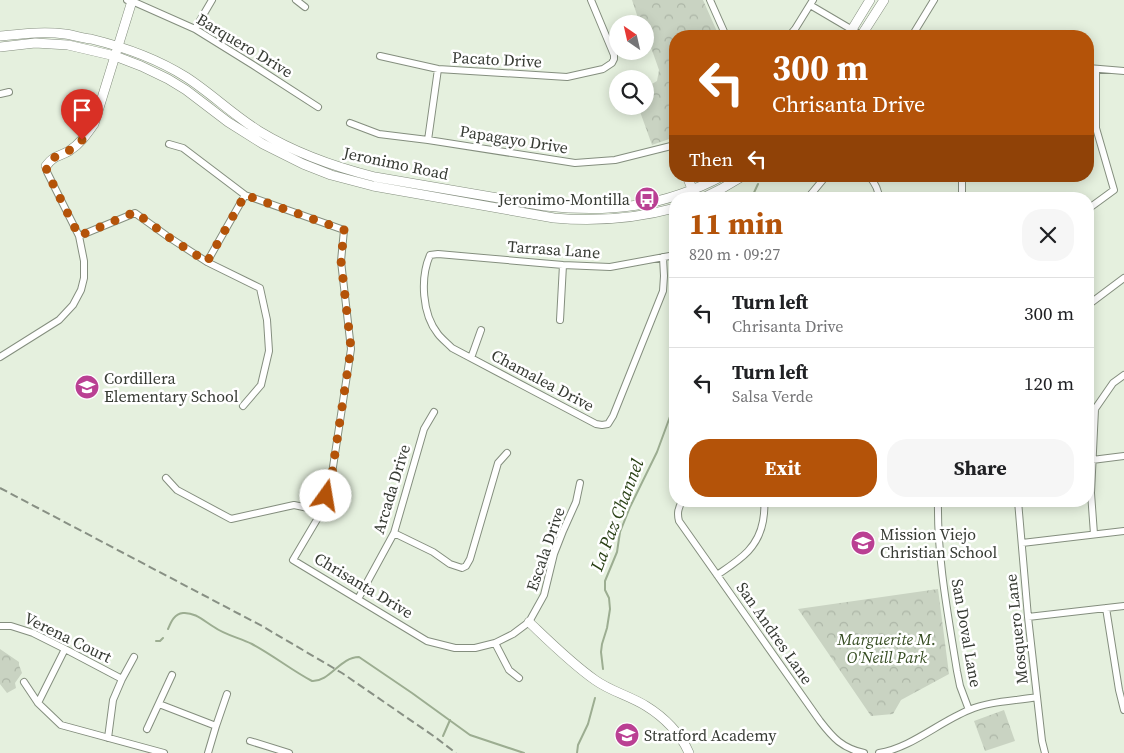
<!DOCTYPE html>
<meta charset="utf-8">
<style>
:root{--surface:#fff;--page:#f6f6f6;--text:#202124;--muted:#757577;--line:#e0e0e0;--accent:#b45309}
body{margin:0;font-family:"Source Serif 4",serif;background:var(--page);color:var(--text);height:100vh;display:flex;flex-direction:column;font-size:19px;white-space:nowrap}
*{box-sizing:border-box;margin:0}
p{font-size:16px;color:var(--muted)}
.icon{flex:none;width:28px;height:28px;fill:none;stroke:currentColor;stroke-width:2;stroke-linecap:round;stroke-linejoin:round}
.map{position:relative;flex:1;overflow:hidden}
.side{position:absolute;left:669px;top:192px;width:425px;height:315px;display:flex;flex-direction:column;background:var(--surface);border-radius:20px;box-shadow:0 2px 12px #0003}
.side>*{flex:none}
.hud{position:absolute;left:669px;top:30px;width:425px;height:152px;border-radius:20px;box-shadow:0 2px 12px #0003;background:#b45309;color:#fff;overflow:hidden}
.needle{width:32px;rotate:326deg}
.controls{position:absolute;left:609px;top:15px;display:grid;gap:10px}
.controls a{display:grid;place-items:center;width:45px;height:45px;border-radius:50%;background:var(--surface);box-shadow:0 2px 12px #0003;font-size:25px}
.pin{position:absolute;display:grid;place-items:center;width:42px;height:42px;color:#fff;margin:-51px -21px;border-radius:50% 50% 50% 0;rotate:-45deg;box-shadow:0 0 5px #0007}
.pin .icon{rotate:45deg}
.me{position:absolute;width:55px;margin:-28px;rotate:13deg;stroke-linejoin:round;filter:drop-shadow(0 0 4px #0008)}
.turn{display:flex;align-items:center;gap:18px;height:105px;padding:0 20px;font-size:22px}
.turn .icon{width:65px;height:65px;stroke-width:2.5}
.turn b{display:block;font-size:35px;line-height:42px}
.then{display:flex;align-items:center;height:48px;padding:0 20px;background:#0003;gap:10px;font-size:19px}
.round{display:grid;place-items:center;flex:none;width:52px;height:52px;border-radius:20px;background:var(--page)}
.overview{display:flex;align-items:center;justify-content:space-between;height:85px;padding:0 20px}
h1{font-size:30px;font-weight:700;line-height:38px;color:var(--accent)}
.action{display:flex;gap:10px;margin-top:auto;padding:10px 20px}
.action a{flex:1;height:58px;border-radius:20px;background:var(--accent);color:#fff;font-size:20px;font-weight:700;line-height:58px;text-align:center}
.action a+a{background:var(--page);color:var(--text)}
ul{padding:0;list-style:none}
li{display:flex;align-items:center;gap:15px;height:70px;padding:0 20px;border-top:1px solid var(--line)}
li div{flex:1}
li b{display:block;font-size:19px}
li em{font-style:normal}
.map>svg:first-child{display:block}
</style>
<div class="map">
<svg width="1124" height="753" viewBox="0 0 1124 753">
<defs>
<pattern id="park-crowns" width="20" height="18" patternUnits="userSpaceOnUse" patternTransform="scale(1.25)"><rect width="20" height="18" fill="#c9d3c2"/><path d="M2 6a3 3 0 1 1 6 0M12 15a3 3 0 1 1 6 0" fill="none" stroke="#adb6a7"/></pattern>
</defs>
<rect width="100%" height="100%" fill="#e5f0de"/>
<path fill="url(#park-crowns)" d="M632 0H703L719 36H675V137L652 145 638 106H645V88L657 81 659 70 647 36 645 34V24H640Z
M938 589 949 674 901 700 893 714 871 716 798 609Z
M0 649 19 662V665L22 673 15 683 16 688 7 693 0 684Z
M1004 710 1015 741 985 751 974 721Z"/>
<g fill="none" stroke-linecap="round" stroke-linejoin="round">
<path stroke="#9cad91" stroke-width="2" d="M751 199 758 184
M168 629C171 622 174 614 183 613 195 612 204 621 214 627 225 635 240 638 252 644 273 655 291 670 312 681 330 682 340 657 359 657L412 693 470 735 524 753
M156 641H160L163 638
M603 669 601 652 602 644 607 628 610 609 609 598 605 590V581L617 552 620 532 630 507 657 452 675 403
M443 736 450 720
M577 753 578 745 588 724 595 698"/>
<defs>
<path id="street" d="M127 0 132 1 195 29 253 65 318 107
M296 0 305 7
M710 0 726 36
M810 5 861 35
M195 29 212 0
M789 36 795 29 813 0
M912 36 934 0
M380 56 438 69 567 77 603 69 612 63 614 59V55L591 0
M1088 68 1124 71
M0 94 9 92
M350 123 379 134 428 140 575 163 615 160 675 145
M428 140 438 69
M169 144 183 148 245 195 344 230 341 261 351 349 331 480 322 511 293 560 427 641 455 648H475L495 643 513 634 529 622 544 595 554 554 563 531 576 502 580 483
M869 176C875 183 879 190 879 199
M962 176V199
M807 199 826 176
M1088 209 1114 190 1096 128V69
M79 236 135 213 167 236 207 262 260 288 267 320 269 351 261 385 243 406
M663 257 664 276 663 291 613 416 608 424 602 425 596 424 452 348C447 343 442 339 438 334 422 314 420 278 430 255L438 254 563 265 610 267 675 255
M207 262 245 195
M1088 305 1124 278
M560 320 563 265
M0 357 59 320 73 305 81 290 84 278V261L79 236 47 172 46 166
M471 358 481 330
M1092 460 1124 456
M166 478 177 490 231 519 294 505 322 511
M682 501C678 509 677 513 679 521L820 721C833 738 842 748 864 753
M938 501C937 558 948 615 957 671L960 686 969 710
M1018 501 1028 617 1042 741 1045 753
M394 533 433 552 450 564 462 568 466 566 470 559 498 463 507 453
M1094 534 1091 493 1095 409 1113 383 1124 375
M1022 543 1124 531
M717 575C739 560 758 549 763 521 764 515 765 508 764 501
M358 599 394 533 424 429 434 412
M1106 608 1119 690 1124 710
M1028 617 1124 606
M0 626H11L33 633 65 649 122 679
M495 643 509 670 519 678
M24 682 38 703 61 725 164 753
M38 703 65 649
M159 704 216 726
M147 729 172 675
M108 738 113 700 122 679 134 657
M250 741 289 753
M208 753 216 726 227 694
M879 753C911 748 939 722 969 710 990 701 1015 701 1037 697"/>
<path id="secondary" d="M0 36C21 34 43 31 65 34 73 35 82 38 91 39 124 47 156 58 186 77 211 93 233 115 259 131 295 153 335 167 375 177L545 206C609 213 664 207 722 176
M848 36 870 0
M861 36 884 0
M0 47 35 43 68 45 115 56 141 66 168 79 186 90 228 122 263 144 303 164 331 175 373 186 554 218C597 222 634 219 675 208
M675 145V146
M46 166C54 155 59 157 69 151 80 144 87 134 94 124L132 1
M687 176 694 194
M701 199 721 189 743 176
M529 622C550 642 571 663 595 680 610 691 630 696 646 706 664 717 681 734 689 753"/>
</defs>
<use href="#street" stroke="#848e7e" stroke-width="8"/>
<use href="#secondary" stroke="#848e7e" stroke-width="10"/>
<use href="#street" stroke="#fff" stroke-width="6"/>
<use href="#secondary" stroke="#fff" stroke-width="9"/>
<path stroke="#889084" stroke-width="2" stroke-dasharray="8 4" stroke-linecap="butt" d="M0 488 262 626 342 673 435 737 456 753"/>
</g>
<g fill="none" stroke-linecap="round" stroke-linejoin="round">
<path stroke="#b45309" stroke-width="9" stroke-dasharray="0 16.2" d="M82 140 70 150 51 159 46 166 47 172 79 236 135 212 167 236 207 262 245 195 344 230 341 261 351 348 331 480 326 496"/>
</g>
<defs>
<symbol id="bus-disc" viewBox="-11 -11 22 22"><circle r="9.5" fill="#ba4093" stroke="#fff"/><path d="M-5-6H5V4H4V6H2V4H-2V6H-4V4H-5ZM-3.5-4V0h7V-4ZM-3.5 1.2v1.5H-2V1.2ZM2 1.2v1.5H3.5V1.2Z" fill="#fff"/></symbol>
<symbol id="school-disc" viewBox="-11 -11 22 22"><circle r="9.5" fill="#ba4093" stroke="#fff"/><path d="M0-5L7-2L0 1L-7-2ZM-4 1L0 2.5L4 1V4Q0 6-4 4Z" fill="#fff"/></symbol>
</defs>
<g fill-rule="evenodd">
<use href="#bus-disc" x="633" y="185" width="28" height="28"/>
<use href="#school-disc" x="73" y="373" width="28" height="28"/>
<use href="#school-disc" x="849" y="529" width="28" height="28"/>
<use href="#school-disc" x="613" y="721" width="28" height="28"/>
</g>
<g text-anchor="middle" stroke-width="5" stroke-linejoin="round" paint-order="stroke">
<g font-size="16" fill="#373b34" stroke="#fff">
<text transform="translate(245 45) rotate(31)" y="6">Barquero Drive</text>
<text transform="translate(497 59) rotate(3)" y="6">Pacato Drive</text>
<text transform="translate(514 139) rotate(9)" y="6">Papagayo Drive</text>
<text transform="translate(396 163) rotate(12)" y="6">Jeronimo Road</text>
<text transform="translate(554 249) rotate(4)" y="6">Tarrasa Lane</text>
<text transform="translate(543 380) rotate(28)" y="6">Chamalea Drive</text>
<text transform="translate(391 489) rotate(-73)" y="6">Arcada Drive</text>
<text transform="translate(545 549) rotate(-71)" y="6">Escala Drive</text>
<text transform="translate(364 585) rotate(31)" y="6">Chrisanta Drive</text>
<text transform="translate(1016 629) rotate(-96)" y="6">Mosquero Lane</text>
<text transform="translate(775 633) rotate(55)" y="6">San Andres Lane</text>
<text transform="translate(967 633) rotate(80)" y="6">San Doval Lane</text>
<text transform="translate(68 637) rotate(26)" y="6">Verena Court</text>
</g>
<g font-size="16" fill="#373b34" stroke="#fff" text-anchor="start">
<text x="630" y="205" text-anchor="end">Jeronimo-Montilla</text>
<text x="104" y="384">Cordillera<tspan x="104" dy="18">Elementary School</tspan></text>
<text x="880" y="540">Mission Viejo<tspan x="880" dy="18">Christian School</tspan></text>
<text x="644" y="741">Stratford Academy</text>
</g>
<g font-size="16" font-style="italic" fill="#364d22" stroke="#fff">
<text x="887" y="645">Marguerite M.<tspan x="887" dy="18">O'Neill Park</tspan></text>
</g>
<g font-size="18" font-style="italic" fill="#2b4217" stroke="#fff">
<text transform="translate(617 515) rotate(-69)" y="6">La Paz Channel</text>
</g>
</g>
</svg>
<div class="controls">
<a><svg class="needle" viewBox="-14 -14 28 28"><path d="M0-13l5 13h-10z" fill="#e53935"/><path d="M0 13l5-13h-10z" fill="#757577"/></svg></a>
<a><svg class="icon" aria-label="search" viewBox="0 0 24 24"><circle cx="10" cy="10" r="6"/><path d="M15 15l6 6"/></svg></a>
</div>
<div class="pin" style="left:82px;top:140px;background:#d93025"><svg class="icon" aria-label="arrive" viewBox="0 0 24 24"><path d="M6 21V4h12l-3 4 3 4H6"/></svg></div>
<svg class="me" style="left:326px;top:496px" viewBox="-20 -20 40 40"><circle r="19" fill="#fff"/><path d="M0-13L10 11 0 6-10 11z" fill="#b45309"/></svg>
<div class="hud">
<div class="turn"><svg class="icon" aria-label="left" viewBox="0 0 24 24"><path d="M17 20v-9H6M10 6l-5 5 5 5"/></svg><div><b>300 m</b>Chrisanta Drive</div></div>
<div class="then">Then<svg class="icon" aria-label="left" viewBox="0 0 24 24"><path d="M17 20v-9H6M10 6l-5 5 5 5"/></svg></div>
</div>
<section class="side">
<div class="overview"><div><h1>11 min</h1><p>820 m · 09:27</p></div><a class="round"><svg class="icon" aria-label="close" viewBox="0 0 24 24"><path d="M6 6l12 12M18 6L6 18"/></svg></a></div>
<ul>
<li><svg class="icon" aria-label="left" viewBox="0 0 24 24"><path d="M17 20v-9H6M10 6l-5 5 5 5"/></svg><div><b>Turn left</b><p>Chrisanta Drive</p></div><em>300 m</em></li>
<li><svg class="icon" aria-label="left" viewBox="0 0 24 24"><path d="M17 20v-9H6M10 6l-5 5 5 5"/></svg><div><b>Turn left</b><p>Salsa Verde</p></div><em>120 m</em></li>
</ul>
<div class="action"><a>Exit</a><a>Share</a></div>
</section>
</div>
